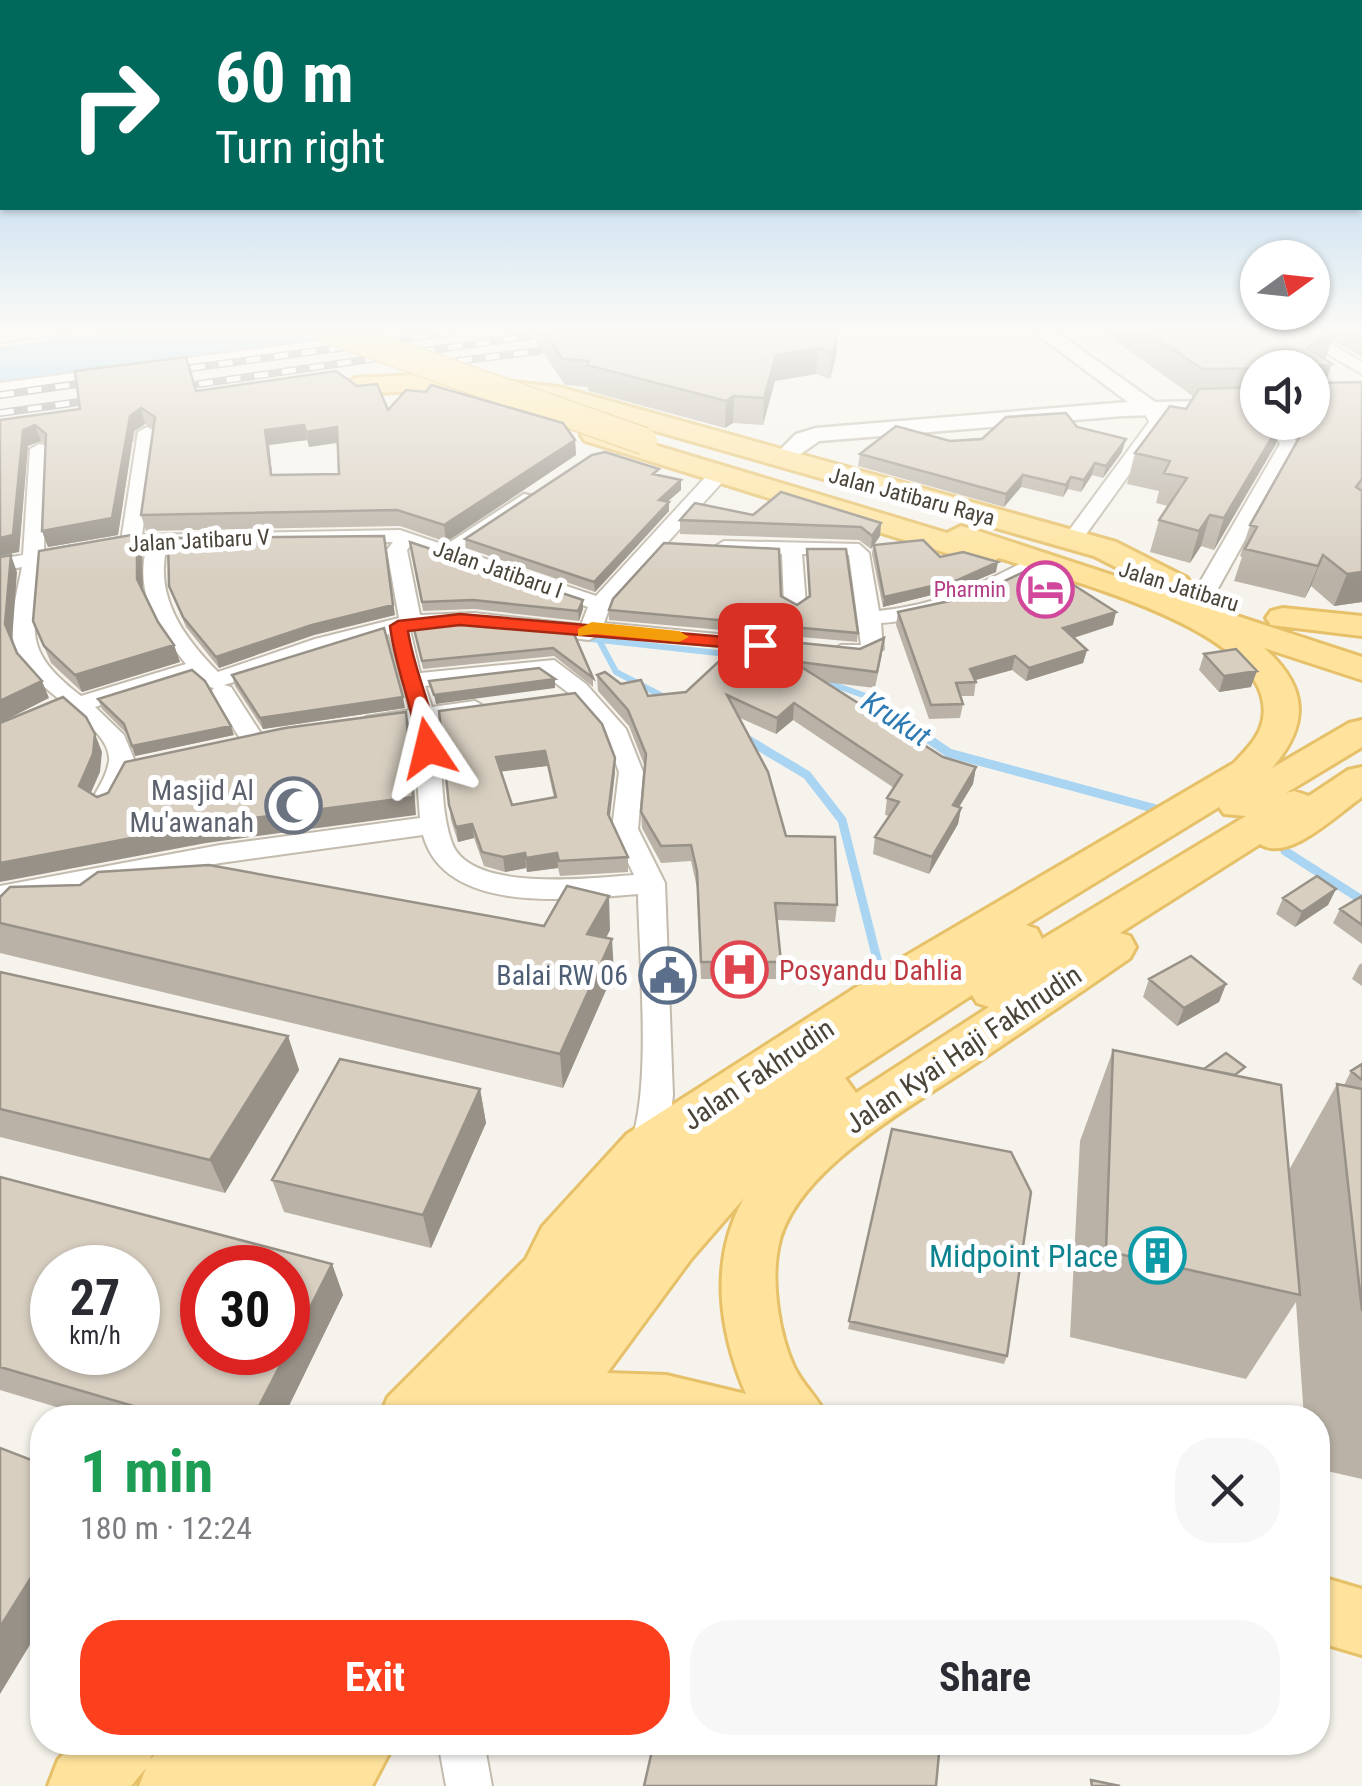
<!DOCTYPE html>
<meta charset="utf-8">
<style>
:root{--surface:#fff;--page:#f7f7f7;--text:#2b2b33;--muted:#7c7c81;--accent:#fc3f1d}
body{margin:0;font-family:"Roboto Condensed",sans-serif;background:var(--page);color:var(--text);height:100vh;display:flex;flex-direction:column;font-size:38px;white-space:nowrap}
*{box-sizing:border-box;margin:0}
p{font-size:32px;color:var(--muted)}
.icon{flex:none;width:55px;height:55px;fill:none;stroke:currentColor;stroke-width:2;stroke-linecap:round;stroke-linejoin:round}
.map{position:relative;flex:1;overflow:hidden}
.side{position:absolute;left:30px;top:1405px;width:1300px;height:350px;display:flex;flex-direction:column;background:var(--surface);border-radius:40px;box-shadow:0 2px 8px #0004}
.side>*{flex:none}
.hud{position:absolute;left:0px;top:0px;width:1362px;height:210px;box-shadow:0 2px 8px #0004;background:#00695c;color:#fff;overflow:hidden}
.needle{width:65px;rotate:75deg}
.tools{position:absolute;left:1240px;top:240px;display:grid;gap:20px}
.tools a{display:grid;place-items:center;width:90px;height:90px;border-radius:50%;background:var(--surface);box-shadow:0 2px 8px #0004;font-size:50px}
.speed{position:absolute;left:30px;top:1245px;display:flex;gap:20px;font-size:50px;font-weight:700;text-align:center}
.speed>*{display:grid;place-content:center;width:130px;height:130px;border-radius:50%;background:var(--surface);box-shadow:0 2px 8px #0004;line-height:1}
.speed small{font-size:25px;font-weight:400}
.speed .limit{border:15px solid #d22;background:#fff;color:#111}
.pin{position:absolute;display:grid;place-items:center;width:85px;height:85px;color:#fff;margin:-42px;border-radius:20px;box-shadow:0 5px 15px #0006}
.me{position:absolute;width:110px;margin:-55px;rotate:350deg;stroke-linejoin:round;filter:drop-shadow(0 0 8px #0008)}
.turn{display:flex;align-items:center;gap:35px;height:210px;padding:0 50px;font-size:45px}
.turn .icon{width:130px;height:130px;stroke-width:2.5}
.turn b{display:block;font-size:70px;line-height:85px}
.round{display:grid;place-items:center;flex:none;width:105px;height:105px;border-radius:40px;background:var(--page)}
.headline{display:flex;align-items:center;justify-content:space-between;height:170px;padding:0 50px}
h1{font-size:60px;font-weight:700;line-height:75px;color:#1e9e55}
.cta{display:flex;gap:20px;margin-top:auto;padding:20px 50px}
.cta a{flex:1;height:115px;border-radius:40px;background:var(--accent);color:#fff;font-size:40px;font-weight:700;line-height:115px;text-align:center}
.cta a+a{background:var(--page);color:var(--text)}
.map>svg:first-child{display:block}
</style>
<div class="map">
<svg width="1362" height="1786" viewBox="0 0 1362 1786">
<rect width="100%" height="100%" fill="#f6f3ec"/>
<path fill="#a9d4f2" d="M139 329H412L0 385V347Z"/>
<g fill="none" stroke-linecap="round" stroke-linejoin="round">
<path stroke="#a9d4f2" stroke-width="6" d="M582 638 736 655
M599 640 616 672 668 699
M817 679 866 696 914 729"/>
<path stroke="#a9d4f2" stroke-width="9" d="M911 727 949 753 1156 809
M745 738 807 775 842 820 878 963
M1285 851 1362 900"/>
<path stroke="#d4d0c8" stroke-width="26" stroke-dasharray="26 14" stroke-linecap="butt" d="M0 449 203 418"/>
<defs>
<path id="pedestrian" d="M524 494 536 497 451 554H441V548Z"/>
<path id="minor" d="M30 329H71L63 334 0 342V332Z
M407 329H447L439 334 0 393V383Z
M1301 332H1311L1362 362V374L1301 338Z
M1152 405 1158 406 1167 422 1079 544H1065L1062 540 1149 422 1143 410Z
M1267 422H1284L1298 444 1215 594 1204 600 1197 598 1193 594 1280 444Z
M147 427 156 432 142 535 400 530 596 596 711 471H725V479L610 606 604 623 758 638 769 645 766 650 598 635 589 640 474 626 410 630 420 673 554 660 586 684 626 729 643 772 638 829 665 883 673 1095 669 1131 657 1159 645 1163 633 1159 628 1149C653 1095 639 958 638 894 573 899 445 916 423 835L220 863 0 906V886L220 845 420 818 413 724 374 729 362 722 366 717 410 710 389 634 224 685 231 687 267 743 255 750 246 748 211 692 214 688 206 686 196 675 95 707 124 735 134 759 112 809H94L90 803C97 790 107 776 109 761 113 725 29 690 16 651 7 625 17 594 22 567L0 571V559L23 555 30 449 39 444 45 445 44 551 72 546 82 552 79 556 42 563C34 632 20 649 81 696L186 664C157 628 134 592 147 546L131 547 121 541 138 432ZM393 542 387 550 399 618 315 639 218 672C183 637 154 596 167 546ZM410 546 588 607 581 625 474 613 420 615 407 550ZM541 672 570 694 606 736 619 772 612 829 634 875C592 878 470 893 452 843 438 804 445 761 436 720L475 715 487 708 475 701 432 707 425 686Z
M724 541 859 544 869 553 879 611C936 605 979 586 1029 559L1036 557 1046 563C1010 600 931 619 881 623L883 649 859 661 833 657 830 652 841 645H861L849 555 802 554 806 605 795 611 784 605 782 554 717 551 714 547Z
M438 1742H484L492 1786H446Z"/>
<path id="tertiary" d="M1030 329H1052L1155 402 1258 400V412L1123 416 819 441 782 467 770 460 796 434 816 428 1128 402Z"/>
<path id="primary" d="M439 374 559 387 1116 542 1187 578 1192 585 1187 592H1165L1094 556 557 403 439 390 355 394 342 386 355 378Z
M595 427 947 533 961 526 972 529 1362 657V680L1264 648C1308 687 1310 724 1272 768L1349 723 1362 720V747L1286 793 1294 791 1309 796 1348 770 1362 767V797C1337 814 1289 863 1260 844L1120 933 1130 936 1136 947 1130 958C1080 993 1029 1027 979 1061 918 1103 792 1169 778 1248 771 1284 779 1334 794 1367 803 1386 819 1398 827 1418H379L388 1397 526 1259 542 1227 627 1134 897 961 1234 763C1246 750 1260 737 1263 719 1278 630 1062 579 999 558L986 564 975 562 585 441 581 435ZM1219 807 1224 814 1246 816 1042 939 1037 929 1026 925ZM972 995 977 1003 989 1007 856 1093 845 1078ZM744 1198C709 1260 719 1331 746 1394L666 1375 607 1373 691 1259Z
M1283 608 1362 616V636L1271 625 1266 618 1271 611Z
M1318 1576 1362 1589V1655L1318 1642Z
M74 1742H157L150 1760 165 1742H395L372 1786H139L146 1768 131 1786H48L58 1760Z"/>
</defs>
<use href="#pedestrian" stroke="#c2bbae" stroke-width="5"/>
<use href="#minor" stroke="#c2bbae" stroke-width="4"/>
<use href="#tertiary" stroke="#c2bbae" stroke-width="5"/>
<use href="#primary" stroke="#e6c16a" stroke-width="6"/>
<use href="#pedestrian" fill="#fff" fill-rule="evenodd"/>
<use href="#minor" fill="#fff" fill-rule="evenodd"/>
<use href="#tertiary" fill="#fff" fill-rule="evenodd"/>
<use href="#primary" fill="#ffe39c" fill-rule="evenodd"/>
<defs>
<path id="rail" d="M458 361 539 351
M191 368 449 333
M199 384 577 329
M0 395 77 384
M0 413 79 402"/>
</defs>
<use href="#rail" stroke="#9a9a9a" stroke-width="8"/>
<use href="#rail" stroke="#fff" stroke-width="5" stroke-dasharray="14" stroke-linecap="butt"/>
<defs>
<path id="primary-bridge" d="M326 329 644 441"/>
</defs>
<use href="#primary-bridge" stroke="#e6c16a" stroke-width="29" stroke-linecap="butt"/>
<use href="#primary-bridge" stroke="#ffe39c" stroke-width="26"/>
</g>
<path fill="#bab2a6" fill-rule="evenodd" d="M535 329H859L838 332 836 356 830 379 816 374 775 381 763 425 733 423 725 428 588 391V387L565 385 537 344Z
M1099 329H1362V357L1332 340 1326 357 1324 359 1325 383 1362 382V602L1334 606 1311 586 1305 598 1234 581 1242 557 1240 556 1250 525 1298 440 1287 422H1312V368H1258V422H1283L1276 444 1214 550 1201 546 1190 563 1150 552 1159 520 1168 506 1156 503 1159 491 1127 484 1135 453 1186 409 1194 397Z
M196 391 388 410 575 440 576 455 446 542 400 526 146 531 141 515 154 429 145 424 134 431 118 535 48 547 42 531 46 445 41 441 28 446 19 552 0 420ZM307 440 309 447 338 443 339 474 272 475 269 445Z
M1077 427 1122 452 1103 478 1092 475 1081 492 1068 489 1063 497 1021 487 1004 507 858 466 860 454 950 441Z
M659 476 681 490 667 502 669 511 595 592 466 548 465 539Z
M753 515 881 523 880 536 874 545 940 557 996 572 956 589 883 607 872 554 873 545 871 549 859 540 680 534V520Z
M137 534 142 551 143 590 158 622 174 645 180 662 82 692 51 663 33 621Z
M410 542 583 600V609L579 621 474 609 423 611Z
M807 549 858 633 857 642 609 620V610L781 596 797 605 809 597Z
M169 586 395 615 314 635 219 668 186 627Z
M898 612 1113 625 1074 638 1087 650 1083 663 1026 681 1012 670 976 680 974 696H960L963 704 960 718 929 719 896 625Z
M413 625 574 634 593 678V687L554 656 423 669Z
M722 635 882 654 875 688 825 682 943 757 976 767 973 784 959 807 961 808 958 824 929 874 873 854 875 837 889 816 885 815 887 798 894 788 793 720 776 734 738 717 786 836 837 905 835 922 776 920 781 962 780 979H701L697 888 691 861 661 863 642 828 641 812 645 767 629 726 598 691 597 675 648 696 686 692 728 652 721 651Z
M1204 654 1251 687 1219 692 1199 670Z
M232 675 405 708 263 729 235 686Z
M98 699 234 735 135 756 127 734 102 709Z
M439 711 615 772 610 818 628 857V872L560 876 558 868 527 872 526 868 505 872 484 866 474 838 458 842 451 820ZM547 766 554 798 512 805 501 771Z
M1336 889 1328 905 1295 927 1276 914 1283 898Z
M1362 896V944L1333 923 1340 909Z
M0 897 610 930 606 938 614 972 563 1088 0 953Z
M1362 963V986L1352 979 1359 965Z
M0 972 288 1036 299 1070 225 1193 0 1137Z
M1149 979 1226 984 1219 1002 1177 1026 1143 997Z
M1113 1050 1240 1076 1289 1170 1337 1084 1344 1085 1351 1071 1362 1064V1479L1318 1469V1418H1304L1296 1302 1246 1379 1070 1337 1080 1141Z
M480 1089 486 1123 431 1248 284 1212 272 1180Z
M892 1129 1007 1356 1004 1364 848 1329Z
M0 1177 332 1264 343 1295 283 1418H93L0 1390Z"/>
<path fill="#979187" d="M831 329H859L838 332 836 356 830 379 832 353Z
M1336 330 1326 357 1311 368 1307 348Z
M818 348 816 374 775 381 763 425 764 398 776 355Z
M1332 364 1322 393 1312 394 1319 366Z
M734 396 733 423 725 428 726 401Z
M141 408 145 424 134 431 118 535 48 547 42 531 130 416Z
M1281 422H1283L1276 444 1214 550 1224 518Z
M35 425 41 441 28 446 19 552 0 556V538L23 430Z
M304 425 307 440 269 445 274 491 265 430Z
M337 427 340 442 309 447 306 432Z
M1126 439 1122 452 1103 478 1106 466Z
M575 440 576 455 446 542 444 525Z
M1095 463 1092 475 1081 492 1084 480Z
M1023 475 1021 487 1004 507 1006 494Z
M1071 477 1068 489 1063 497 1066 485Z
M681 480V490L659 509V500Z
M669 502V511L595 592 594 582Z
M1210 515 1201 546 1190 563 1199 531Z
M881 523 880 536 871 549 872 536Z
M137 534 142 551 143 595 137 579Z
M384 536 395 615 314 635 219 668 216 657Z
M11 555 17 572 12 641 5 624Z
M1323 555 1311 586 1305 598 1318 566Z
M998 562 996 572 956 589 883 607 884 597Z
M1362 572V602L1334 606 1347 574Z
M583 600V609L579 621 578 611Z
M1116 612 1113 625 1060 642 1063 628Z
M174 645 180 662 82 692 75 675Z
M1087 650 1083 663 1026 681 1029 668Z
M1015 656 1012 670 968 682 970 669Z
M1257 671 1251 687 1219 692 1224 676Z
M555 679V688L436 704 434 695Z
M42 681 49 698 0 723V701Z
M403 697 405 708 263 729 260 718Z
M794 703 793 720 776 734 777 718Z
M406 712 410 729 416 815 206 843 0 882V863Z
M231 726 234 735 135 756 132 746Z
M95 734 102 752 100 772 86 804 79 786Z
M545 751 547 766 498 772 496 757Z
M615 758V772L608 829V814Z
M976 767 973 784 950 822 953 805Z
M961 808 958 824 929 874 932 857Z
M472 824 474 838 458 842 456 827Z
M525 853 526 868 505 872 503 857Z
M557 853 558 868 527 872 526 858Z
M1336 889 1328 905 1295 927 1302 912Z
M609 896 610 930 590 968 587 934Z
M612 939 614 972 563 1088 560 1054Z
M1226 984 1219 1002 1177 1026 1184 1008Z
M288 1036 299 1070 225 1193 210 1160Z
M480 1089 486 1123 431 1248 423 1215Z
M332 1264 343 1295 283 1418H253Z
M42 1560V1625L0 1694V1627Z"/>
<path fill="#d8cfc1" stroke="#979187" stroke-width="2.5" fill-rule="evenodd" d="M542 329H838V331L832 353 818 348 776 355 764 398 734 396 726 401 587 365 589 361 563 359Z
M1144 329 1336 330 1307 348 1332 364 1319 366V383L1362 382V479L1356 487 1362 491V572L1347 574 1323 555 1318 566 1245 549 1257 527 1250 525 1308 422H1312V368L1202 369Z
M186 357 196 391 336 371 357 386 377 384 388 410 406 390 426 392 431 385 563 423 575 440 444 525 397 510 141 515 155 417 141 408 130 416 112 518 42 531 46 434 35 425 23 430 13 535 0 538V420L80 409 75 371ZM304 425 306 432 337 427 339 474 271 475 265 430Z
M1258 387V422H1281L1224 518 1210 515 1199 531 1159 520 1187 478 1164 473 1170 461 1135 453 1170 406 1186 409 1199 389Z
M1066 413 1077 427 1126 439 1106 466 1095 463 1084 480 1071 477 1066 485 1023 475 1006 494 860 454 896 426 950 441 982 439 1006 417Z
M605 452 659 469 653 474 681 480 659 500 669 502 594 582 465 539 592 455Z
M781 492 881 523 872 536 861 527 680 520 695 503 753 515Z
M137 534V579L158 622 174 645 75 675 44 646 33 621 39 551Z
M384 536 393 605 312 625 216 657 183 617 169 586 168 538Z
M923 540 940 557 963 552 998 562 958 580 884 597 874 545Z
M410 542 583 600 578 611 473 600 422 602Z
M664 543 779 549 781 596 797 605 810 596 807 549H846L858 633 609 610 613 599Z
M11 555 5 624 17 653 42 681 0 701V557Z
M1032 568 1038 571 1047 568 1116 612 1063 628 1087 650 1029 668 1015 656 970 669 976 682 956 683 963 704 931 705 898 612 973 596Z
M473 622 574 634 593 678 553 648 422 661 413 625Z
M384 628 403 697 260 718 232 675Z
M722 635 860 649 884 638 877 672 792 661 943 757 976 767 953 805 961 808 932 857 875 837 899 802 887 798 902 775 794 703 777 718 727 695 768 772 786 836 835 837 837 905 775 903 781 962H701L697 871 691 845 661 846 641 812 646 754 628 710 597 675 605 672 621 684 641 680 648 696 686 692 743 639Z
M1236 649 1257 671 1224 676 1204 654Z
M539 668 555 679 434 695 429 681Z
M192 670 205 681 231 726 132 746 124 724 98 699Z
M575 693 602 724 615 758 608 814 628 857 559 861 557 853 526 858 525 853 503 857 482 852 472 824 456 827 449 805 439 711ZM545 751 556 797 512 805 496 757Z
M63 697 86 717 95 734 93 754 79 786 97 797 108 793 125 762 285 728 406 712 413 797 200 825 0 863V723Z
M209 865 544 926 567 886 609 896 587 934 612 939 560 1054 0 923V897L10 887 80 885 98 872Z
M1317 876 1336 889 1302 912 1283 898Z
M1362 896V925L1340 909Z
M1191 956 1226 984 1184 1008 1149 979Z
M0 972 288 1036 210 1160 0 1109Z
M1113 1050 1281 1085 1300 1295 1106 1251Z
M1226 1053 1245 1067 1235 1075 1204 1069Z
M340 1059 480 1089 423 1215 272 1180Z
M1362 1064V1080L1351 1071Z
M1337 1084 1362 1089V1311Z
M892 1129 1011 1152 1031 1192 1007 1356 849 1321Z
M0 1177 332 1264 288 1351V1268H202V1352H287L253 1418H174L0 1367ZM52 1268H138V1352H52Z
M0 1448 42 1464V1560L0 1627Z
M654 1742H940L936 1786H644Z
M1091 1780 1120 1786H1092Z"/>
<linearGradient id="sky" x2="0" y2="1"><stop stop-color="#8fc1ec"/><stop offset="0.57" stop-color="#fbfaf6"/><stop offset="1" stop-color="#fbfaf6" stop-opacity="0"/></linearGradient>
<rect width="1362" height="579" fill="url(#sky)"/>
<path fill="#fc3f1d" stroke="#a42913" stroke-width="2.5" d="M460 614 760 640 769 645 760 650 460 625 408 631C414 671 433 707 438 748L428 754 418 748C413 706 395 668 390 626L398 621Z"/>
<path fill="#f59e0b" d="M592 622 679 631 689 637 679 642 595 634 578 636V629Z"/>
<defs>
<symbol id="hotel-ring" viewBox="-11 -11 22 22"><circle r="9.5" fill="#fff" stroke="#d1479c" stroke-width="1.5"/><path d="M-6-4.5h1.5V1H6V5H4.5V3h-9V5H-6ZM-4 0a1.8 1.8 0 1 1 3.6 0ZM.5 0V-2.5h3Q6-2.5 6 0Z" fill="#d1479c"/></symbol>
<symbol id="mosque-ring" viewBox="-11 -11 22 22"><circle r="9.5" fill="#fff" stroke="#6b7280" stroke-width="1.5"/><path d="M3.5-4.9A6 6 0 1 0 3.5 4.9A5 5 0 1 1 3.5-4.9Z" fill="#6b7280"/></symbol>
<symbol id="hospital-ring" viewBox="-11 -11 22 22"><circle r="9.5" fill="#fff" stroke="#e0444e" stroke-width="1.5"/><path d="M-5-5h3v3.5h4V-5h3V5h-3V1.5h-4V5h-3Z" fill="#e0444e"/></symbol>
<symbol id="civic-ring" viewBox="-11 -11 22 22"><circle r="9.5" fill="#fff" stroke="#5c6f8a" stroke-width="1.5"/><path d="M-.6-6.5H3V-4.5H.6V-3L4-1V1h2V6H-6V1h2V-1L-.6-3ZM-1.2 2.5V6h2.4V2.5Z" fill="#5c6f8a"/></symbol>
<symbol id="building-ring" viewBox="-11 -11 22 22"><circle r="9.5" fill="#fff" stroke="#0f9aa8" stroke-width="1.5"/><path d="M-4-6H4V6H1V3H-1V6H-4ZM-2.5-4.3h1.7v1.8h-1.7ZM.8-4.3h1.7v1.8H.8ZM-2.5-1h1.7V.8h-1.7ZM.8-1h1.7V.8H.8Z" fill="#0f9aa8"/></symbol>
</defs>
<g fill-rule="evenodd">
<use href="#hotel-ring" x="1014" y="558" width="63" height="63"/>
<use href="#mosque-ring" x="262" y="774" width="63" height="63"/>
<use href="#hospital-ring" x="708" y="938" width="63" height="63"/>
<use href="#civic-ring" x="636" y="944" width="63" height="63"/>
<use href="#building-ring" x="1126" y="1224" width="63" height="63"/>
</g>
<g text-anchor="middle" stroke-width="10" stroke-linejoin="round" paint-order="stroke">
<g font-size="22" fill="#4b4439" stroke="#fff">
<text transform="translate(912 496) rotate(15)" y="8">Jalan Jatibaru Raya</text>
<text transform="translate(199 540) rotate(-3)" y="8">Jalan Jatibaru V</text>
<text transform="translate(498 569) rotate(19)" y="8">Jalan Jatibaru I</text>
<text transform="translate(1179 586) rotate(17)" y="8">Jalan Jatibaru</text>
</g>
<g font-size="22" fill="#b23c85" stroke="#fff" text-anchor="end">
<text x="1006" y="597">Pharmin</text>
</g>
<g font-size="28" fill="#5b616d" stroke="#fff" text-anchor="end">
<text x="254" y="800">Masjid Al<tspan x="254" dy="32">Mu'awanah</tspan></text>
</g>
<g font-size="28" fill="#be3a42" stroke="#fff" text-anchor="start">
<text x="779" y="980">Posyandu Dahlia</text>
</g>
<g font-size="28" fill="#4e5e75" stroke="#fff" text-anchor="end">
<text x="628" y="985">Balai RW 06</text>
</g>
<g font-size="28" fill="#4b4439" stroke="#fff">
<text transform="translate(963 1049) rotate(-34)" y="10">Jalan Kyai Haji Fakhrudin</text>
<text transform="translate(758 1074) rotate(-34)" y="10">Jalan Fakhrudin</text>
</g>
<g font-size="30" font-style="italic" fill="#2e7ab2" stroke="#fff">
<text transform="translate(896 719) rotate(33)" y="10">Krukut</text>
</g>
<g font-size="32" fill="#0d838f" stroke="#fff" text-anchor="end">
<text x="1118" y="1267">Midpoint Place</text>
</g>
</g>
</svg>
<div class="tools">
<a><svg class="needle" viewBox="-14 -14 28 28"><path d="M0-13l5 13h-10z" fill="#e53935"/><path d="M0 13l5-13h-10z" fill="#7c7c81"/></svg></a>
<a><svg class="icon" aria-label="sound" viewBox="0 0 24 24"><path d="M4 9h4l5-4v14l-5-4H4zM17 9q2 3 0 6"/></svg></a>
</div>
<div class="speed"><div>27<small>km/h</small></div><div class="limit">30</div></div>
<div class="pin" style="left:760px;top:645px;background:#d93025"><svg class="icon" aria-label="arrive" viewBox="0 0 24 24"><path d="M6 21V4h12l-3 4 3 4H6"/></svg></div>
<svg class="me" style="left:428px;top:748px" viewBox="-20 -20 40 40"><path d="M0-17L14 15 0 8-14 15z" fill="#fc3f1d" stroke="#fff" stroke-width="4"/></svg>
<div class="hud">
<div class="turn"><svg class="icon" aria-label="right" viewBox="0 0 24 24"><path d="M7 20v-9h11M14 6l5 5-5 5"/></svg><div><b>60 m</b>Turn right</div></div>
</div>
<section class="side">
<div class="headline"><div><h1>1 min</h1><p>180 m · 12:24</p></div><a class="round"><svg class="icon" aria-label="close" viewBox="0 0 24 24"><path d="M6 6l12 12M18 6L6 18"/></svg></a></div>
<div class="cta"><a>Exit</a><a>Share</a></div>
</section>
</div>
